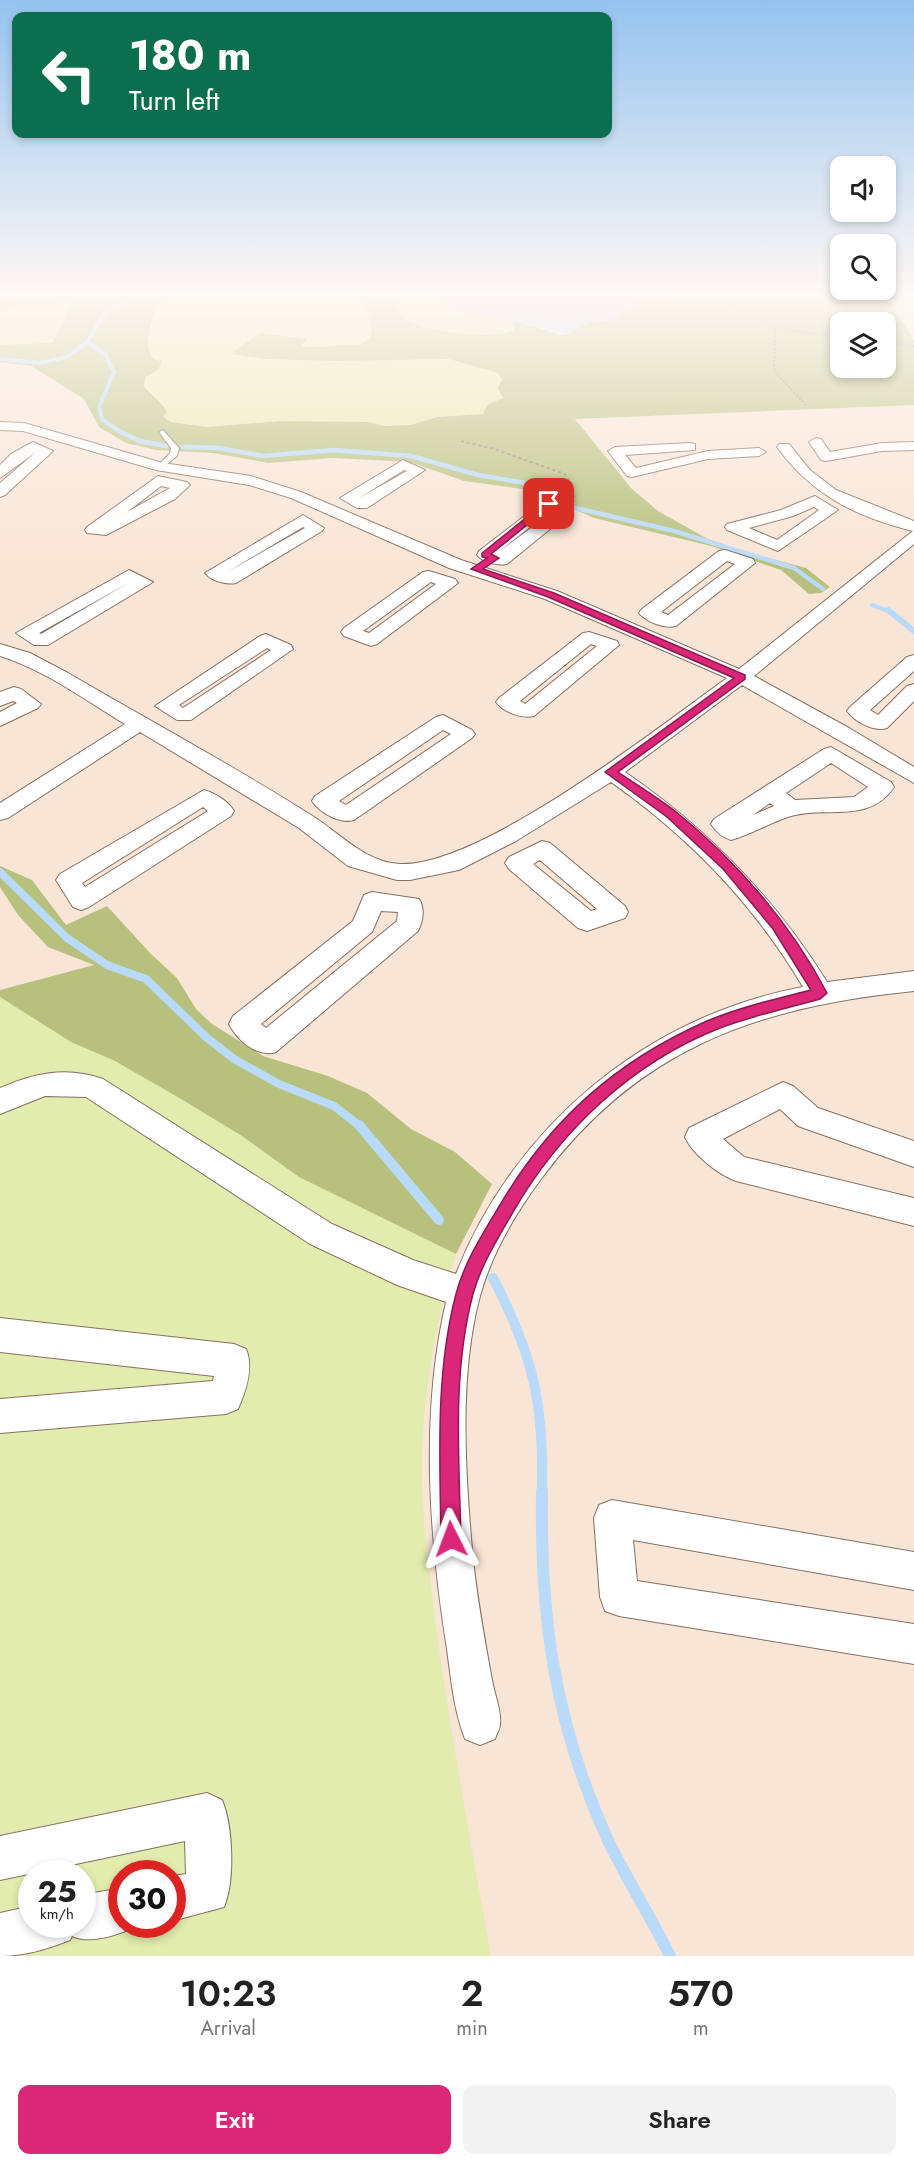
<!DOCTYPE html>
<style>
:root{--surface:#fff;--page:#f2f2f2;--text:#222;--muted:#767676;--accent:#db2777}
body{margin:0;font-family:Jost,sans-serif;background:var(--page);color:var(--text);height:100vh;display:flex;flex-direction:column;font-size:22px;white-space:nowrap}
*{box-sizing:border-box;margin:0}
p{font-size:20px;color:var(--muted)}
.icon{flex:none;width:33px;height:33px;fill:none;stroke:currentColor;stroke-width:2;stroke-linecap:round;stroke-linejoin:round}
.map{position:relative;height:1956px;overflow:hidden}
.drawer{display:flex;flex-direction:column;background:var(--surface);flex:1}
.drawer>*{flex:none}
.guide{position:absolute;left:12px;top:12px;width:600px;height:126px;border-radius:12px;box-shadow:0 3px 9px #0003;background:#0b6e4f;color:#fff;overflow:hidden}
.fabs{position:absolute;left:830px;top:156px;display:grid;gap:12px}
.fabs a{display:grid;place-items:center;width:66px;height:66px;border-radius:12px;background:var(--surface);box-shadow:0 3px 9px #0003;font-size:30px}
.speed{position:absolute;left:18px;top:1860px;display:flex;gap:12px;font-size:30px;font-weight:700;text-align:center}
.speed>*{display:grid;place-content:center;width:78px;height:78px;border-radius:50%;background:var(--surface);box-shadow:0 3px 9px #0003;line-height:1}
.speed small{font-size:15px;font-weight:400}
.speed .limit{border:9px solid #d22;background:#fff;color:#111}
.pin{position:absolute;display:grid;place-items:center;width:51px;height:51px;color:#fff;margin:-26px;border-radius:12px;box-shadow:0 3px 9px #0006}
.me{position:absolute;width:66px;margin:-33px;rotate:357deg;stroke-linejoin:round;filter:drop-shadow(0 0 4px #0008)}
.turn{display:flex;align-items:center;gap:21px;height:126px;padding:0 18px;font-size:27px}
.turn .icon{width:78px;height:78px;stroke-width:2.5}
.turn b{display:block;font-size:42px;line-height:51px}
.eta{display:flex;justify-content:space-evenly;align-items:center;height:102px;text-align:center}
.eta b{font-size:36px;font-weight:600;line-height:42px}
.button{display:flex;gap:12px;margin-top:auto;padding:12px 18px}
.button a{flex:1;height:69px;border-radius:12px;background:var(--accent);color:#fff;font-size:24px;font-weight:600;line-height:69px;text-align:center}
.button a+a{background:var(--page);color:var(--text)}
.map>svg:first-child{display:block}
</style>
<div class="map">
<svg width="914" height="1956" viewBox="0 0 914 1956">
<rect width="100%" height="100%" fill="#fef0e7"/>
<path fill="#f9e5d6" fill-rule="evenodd" d="M889 291H914V340L895 310Z
M0 362 31 366 84 399 99 427 268 463 333 458 410 462 464 481 530 490 594 518 711 546 781 570 809 594 821 593 830 586 770 560 706 538 658 511 631 488 575 419 914 405V1956H0ZM32 1874H82V1924H32ZM122 1874H172V1924H122Z"/>
<path fill="#e2ecae" fill-rule="evenodd" d="M173 291 356 293C369 303 368 316 372 332 367 349 350 344 339 345 326 347 314 347 300 346L306 339C269 334 262 325 235 355L264 359 336 361 449 359 498 373 502 380 503 398 487 405 483 414 437 417 411 425 384 426 369 422 281 421 206 427 171 422 163 417 167 412C163 404 155 393 147 390L144 381 162 361C137 352 150 340 153 322 154 316 155 310 157 303Z
M405 291H451L442 298 476 315 513 320 514 330C496 341 423 332 405 319 398 313 398 306 399 298Z
M57 298H76L52 343 0 345V312L13 306 54 304Z
M0 997 71 1042 115 1061 181 1099 242 1136 299 1177 456 1254C434 1330 420 1408 422 1488 424 1531 430 1575 435 1619 450 1732 471 1844 491 1956H0ZM32 1874H82V1924H32ZM122 1874H172V1924H122Z"/>
<path fill="#b7c17d" fill-rule="evenodd" d="M27 291H173L157 303C153 319 141 346 154 359L162 361 158 370 146 377 144 386C151 395 161 400 167 412L163 417 171 422 206 427 281 421 369 422 384 426 411 425 437 417 483 414 487 405 503 398 498 388 502 379 498 373 449 359 336 361 264 359 231 354 260 333 307 339 301 346C317 347 325 347 340 345 350 344 367 349 372 332L365 300 350 291H405L399 298C398 306 398 313 405 319 423 332 496 341 514 330L513 320 562 335 589 322 612 320 630 307 633 301 663 298 671 291H889L895 310 914 340V405L575 419 631 488 658 511 706 538 738 550 806 568 830 587 821 593 809 594 781 570 711 546 594 518 530 490 464 481 410 462 333 458 268 463 213 453 156 450 126 443 99 427 84 399 31 366 0 362V345L52 343 76 299 58 298 54 304 13 306 0 312V297ZM840 322H885V368H840Z
M0 866 32 880 66 925 107 906 150 953 177 978 196 1009 212 1024 263 1056 328 1076 367 1093 411 1129 455 1152 492 1184 456 1254 299 1177 242 1136 181 1099 115 1061 71 1042 0 997V990L94 965 48 947 18 915 0 887Z"/>
<path fill="#b9daf9" d="M451 291H671L663 298 634 301 630 307 613 320 589 322 568 335 505 318 453 310 441 302 443 298Z"/>
<g fill="none" stroke-linecap="round" stroke-linejoin="round">
<path stroke="#b9daf9" stroke-width="4" d="M87 342 105 354 114 372 99 407 102 419 122 433
M0 359 39 363 67 357 87 342 104 314 126 303 131 291"/>
<path stroke="#b9daf9" stroke-width="4.5" d="M119 431 140 441 166 446
M183 447 219 448 263 456 334 450 411 456 478 475 542 486 554 491 563 500
M576 508 674 531 794 568 823 589
M872 605 891 612"/>
<path stroke="#b9daf9" stroke-width="6" d="M888 610 914 631"/>
<path stroke="#b9daf9" stroke-width="8" d="M0 872 67 938 107 965 146 979 206 1037 234 1059 279 1084 334 1106 361 1127"/>
<path stroke="#b9daf9" stroke-width="10" d="M359 1125 439 1220
M493 1278C534 1357 544 1404 542 1492"/>
<path stroke="#b9daf9" stroke-width="12" d="M542 1491C540 1616 554 1720 606 1836 625 1877 650 1915 670 1956"/>
<defs>
<path id="lane" d="M163 430 179 448 177 456 161 469 157 467 170 453 171 448 159 432Z"/>
<path id="street" d="M0 422 24 423 163 463 251 476 301 492 461 560 557 591 739 669 913 531C856 517 812 495 777 447L779 444H789L810 470 836 490 914 521V544L754 676 849 728 914 767V783L742 685 625 772C708 829 774 897 827 982L914 971V991C757 1007 638 1048 541 1179 515 1214 492 1253 480 1296 459 1374 465 1469 472 1549 476 1593 484 1636 492 1680 494 1693 502 1712 500 1724 500 1729 496 1735 495 1739L480 1745 465 1739C454 1711 451 1679 447 1649 429 1537 420 1414 446 1302L397 1285 310 1244 86 1097 45 1096 0 1114V1088C34 1073 67 1066 103 1079L332 1224 413 1260 456 1274C514 1127 646 1016 803 987 754 904 689 837 611 782L516 841 459 870 410 880H397L348 866 299 828 140 732 8 818 0 820V803L125 724C85 700 45 670 0 656V644L30 653 68 673C150 721 234 766 314 817 342 835 365 862 400 864 481 867 659 727 727 678L545 599 449 568 291 498 249 485 156 470 23 431 0 430Z
M816 438 821 439 830 452 882 443 914 442V450L882 451 826 461 821 460 809 442Z
M33 442 53 451 5 495 0 497V483L36 452 0 478V465L11 454Z
M690 443 695 444V450L625 455 636 468 708 451 759 448 766 452 759 456 708 459 632 477 627 476 608 451 615 447Z
M403 460 425 470 367 508H357L340 498ZM404 470 407 471 359 498Z
M158 476 187 482 190 485 175 499 106 535 87 533 85 530 87 527ZM161 486 170 488 127 512Z
M815 496 838 510 778 551 727 530 725 527 727 524 781 510ZM814 507 819 510 777 540 749 528 793 516Z
M549 499 572 511 507 564C498 566 482 562 477 555L479 551 544 501ZM550 511 553 512 497 553Z
M303 515 324 528 322 531 236 583C227 585 211 581 205 573ZM303 527 305 528 227 572Z
M725 550 753 559 755 563 676 626C665 629 646 622 639 613L642 609 719 551ZM727 561 735 564 668 615 661 612Z
M129 570 153 582 48 645H34L16 633ZM130 582 41 634 39 633Z
M429 571 455 579 458 583 377 644 371 646 344 636 341 632 344 628 423 572ZM431 582 436 584 369 633 363 631Z
M589 632 617 641 619 645 534 716C522 719 503 712 496 702L499 698 583 633ZM591 644 597 646 525 704 520 701Z
M266 634 291 645 293 649 191 720H177L155 706 260 636ZM267 648 271 650 183 708 179 705Z
M914 655V671L870 710 878 715 907 686 914 684V701L887 728C874 732 855 722 847 711L850 707 907 657Z
M14 687 21 689 41 704 38 708 0 726V712L17 703 13 701 0 706V692Z
M443 715 472 730 475 734 472 738 354 820C340 824 320 813 312 801L315 796 436 717ZM443 730 451 734 346 805 339 801Z
M831 747 891 782 894 787C870 824 826 806 791 816 771 822 752 834 731 840 722 837 716 832 711 824L714 819 824 749ZM831 763 868 787 854 797 795 800 786 793ZM770 803 774 806 753 815Z
M204 790C215 793 228 801 234 811L231 816 89 907 81 910 73 907 56 880 60 874ZM203 807 208 811 85 887 82 883Z
M542 841 550 843 625 906 628 912 625 918 587 931 578 928 509 869 505 863 509 857ZM540 860 597 909 591 911 533 864Z
M372 892 419 899C425 908 423 922 418 931L276 1052C257 1058 237 1040 229 1024L233 1016 353 921 364 895ZM381 911 398 912 397 921 266 1028 261 1024 372 932Z
M783 1082 793 1086 818 1108 914 1141V1167L798 1126 780 1109 723 1139 744 1157 914 1198V1226L736 1181C718 1174 693 1155 685 1137L689 1128Z
M0 1318 234 1344 246 1349C254 1368 246 1391 238 1409L226 1414 0 1433V1399L213 1381 214 1376 0 1352Z
M612 1500 914 1552V1590L633 1540 637 1581 914 1624V1664L619 1616 605 1611 600 1597 594 1518 599 1505Z
M207 1793 222 1800C233 1826 235 1881 224 1907L172 1921V1876L186 1874 185 1841 0 1880V1836Z
M122 1888V1924L138 1926C119 1934 91 1945 72 1936L70 1940C48 1949 24 1956 0 1956V1913L32 1906V1924H82V1895Z"/>
</defs>
<use href="#lane" stroke="#857062" stroke-width="2"/>
<use href="#street" stroke="#857062" stroke-width="2"/>
<path stroke="#978c85" stroke-width="1.5" stroke-dasharray="2 2" stroke-linecap="butt" d="M720 291C746 328 798 332 840 337
M789 291 776 317 774 371 806 405
M885 343 914 346"/>
<path stroke="#978c85" stroke-width="2" stroke-dasharray="3 3" stroke-linecap="butt" d="M461 441 494 449 565 474 571 483 575 501"/>
<use href="#lane" fill="#fff" fill-rule="evenodd"/>
<use href="#street" fill="#fff" fill-rule="evenodd"/>
</g>
<linearGradient id="sky" x2="0" y2="1"><stop stop-color="#95c3ef"/><stop offset="0.52" stop-color="#fff8f4"/><stop offset="1" stop-color="#fff8f4" stop-opacity="0"/></linearGradient>
<rect width="914" height="565" fill="url(#sky)"/>
<path fill="#db2777" stroke="#8e194d" stroke-width="1.5" d="M546 502 553 504 491 554 499 558 483 569 554 593 745 675V679L618 772C637 785 657 797 675 811 736 860 791 924 827 993L820 999C787 1008 752 1016 720 1028 631 1063 560 1131 513 1212 498 1238 481 1265 473 1294 452 1373 459 1458 461 1539L458 1546 451 1549 444 1546 441 1539C440 1458 435 1374 456 1294 464 1263 483 1233 500 1205 550 1120 616 1061 707 1021 740 1007 776 999 811 990L773 929 723 869 667 817 605 772 734 678 548 597 471 569 487 558 482 557V553Z"/>
</svg>
<div class="fabs">
<a><svg class="icon" aria-label="sound" viewBox="0 0 24 24"><path d="M4 9h4l5-4v14l-5-4H4zM17 9q2 3 0 6"/></svg></a>
<a><svg class="icon" aria-label="search" viewBox="0 0 24 24"><circle cx="10" cy="10" r="6"/><path d="M15 15l6 6"/></svg></a>
<a><svg class="icon" aria-label="layers" viewBox="0 0 24 24"><path d="M12 4l9 5-9 5-9-5zM3 14l9 5 9-5"/></svg></a>
</div>
<div class="speed"><div>25<small>km/h</small></div><div class="limit">30</div></div>
<div class="pin" style="left:549px;top:504px;background:#d93025"><svg class="icon" aria-label="arrive" viewBox="0 0 24 24"><path d="M6 21V4h12l-3 4 3 4H6"/></svg></div>
<svg class="me" style="left:451px;top:1539px" viewBox="-20 -20 40 40"><path d="M0-17L14 15 0 8-14 15z" fill="#db2777" stroke="#fff" stroke-width="4"/></svg>
<div class="guide">
<div class="turn"><svg class="icon" aria-label="left" viewBox="0 0 24 24"><path d="M17 20v-9H6M10 6l-5 5 5 5"/></svg><div><b>180 m</b>Turn left</div></div>
</div>
</div>
<section class="drawer">
<div class="eta">
<div><b>10:23</b><p>Arrival</p></div>
<div><b>2</b><p>min</p></div>
<div><b>570</b><p>m</p></div>
</div>
<div class="button"><a>Exit</a><a>Share</a></div>
</section>
